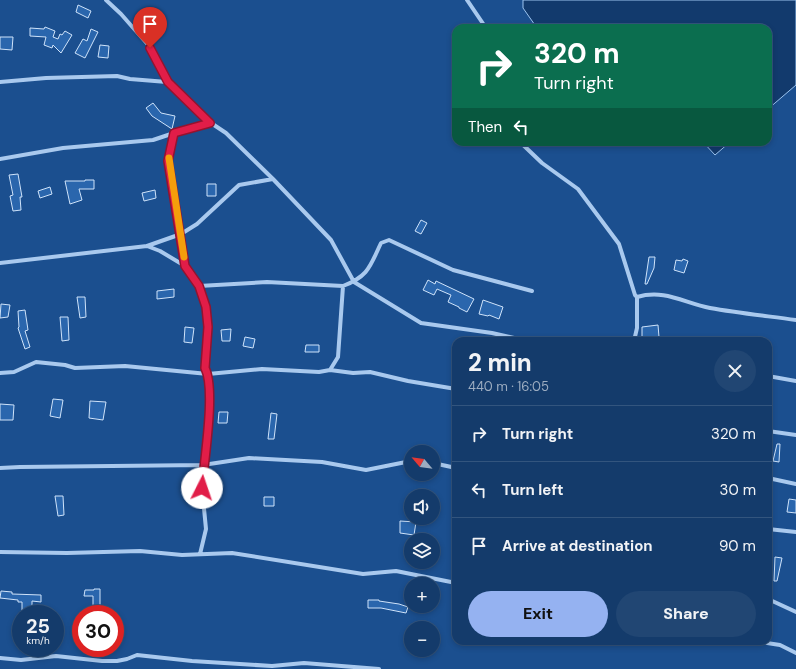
<!DOCTYPE html>
<meta charset="utf-8">
<style>
:root{--surface:#143b6b;--page:#214673;--text:#f1f3f6;--muted:#9dadc1;--line:#33557e;--accent:#95b2f1}
body{margin:0;font-family:"DM Sans",sans-serif;background:var(--page);color:var(--text);height:100vh;display:flex;flex-direction:column;font-size:15px;white-space:nowrap}
*{box-sizing:border-box;margin:0}
p{font-size:13px;color:var(--muted)}
.icon{flex:none;width:22px;height:22px;fill:none;stroke:currentColor;stroke-width:2;stroke-linecap:round;stroke-linejoin:round}
.map{position:relative;flex:1;overflow:hidden}
.sheet{position:absolute;left:452px;top:337px;width:320px;height:308px;display:flex;flex-direction:column;background:var(--surface);border-radius:12px;box-shadow:0 2px 6px #0003,0 0 0 1px var(--line)}
.sheet>*{flex:none}
.top-card{position:absolute;left:452px;top:24px;width:320px;height:122px;border-radius:12px;box-shadow:0 2px 6px #0003,0 0 0 1px var(--line);background:#0b6e4f;color:#fff;overflow:hidden}
.needle{width:26px;rotate:299deg}
.tools{position:absolute;left:404px;top:445px;display:grid;gap:8px}
.tools a{display:grid;place-items:center;width:36px;height:36px;border-radius:50%;background:var(--surface);box-shadow:0 2px 6px #0003,0 0 0 1px var(--line);font-size:20px}
.speed{position:absolute;left:12px;top:605px;display:flex;gap:8px;font-size:20px;font-weight:700;text-align:center}
.speed>*{display:grid;place-content:center;width:52px;height:52px;border-radius:50%;background:var(--surface);box-shadow:0 2px 6px #0003,0 0 0 1px var(--line);line-height:1}
.speed small{font-size:10px;font-weight:400}
.speed .limit{border:6px solid #d22;background:#fff;color:#111}
.pin{position:absolute;display:grid;place-items:center;width:34px;height:34px;color:#fff;margin:-41px -17px;border-radius:50% 50% 50% 0;rotate:-45deg;box-shadow:0 0 4px #0007}
.pin .icon{rotate:45deg}
.me{position:absolute;width:44px;margin:-22px;rotate:4deg;stroke-linejoin:round;filter:drop-shadow(0 0 3px #0008)}
.turn{display:flex;align-items:center;gap:14px;height:84px;padding:0 16px;font-size:18px}
.turn .icon{width:52px;height:52px;stroke-width:2.5}
.turn b{display:block;font-size:28px;line-height:34px}
.then{display:flex;align-items:center;height:38px;padding:0 16px;background:#0003;gap:8px;font-size:15px}
.round{display:grid;place-items:center;flex:none;width:42px;height:42px;border-radius:21px;background:var(--page)}
.overview{display:flex;align-items:center;justify-content:space-between;height:68px;padding:0 16px}
h1{font-size:24px;font-weight:800;line-height:30px}
.button{display:flex;gap:8px;margin-top:auto;padding:8px 16px}
.button a{flex:1;height:46px;border-radius:24px;background:var(--accent);color:#111;font-size:16px;font-weight:800;line-height:46px;text-align:center}
.button a+a{background:var(--page);color:var(--text)}
ul{padding:0;list-style:none}
li{display:flex;align-items:center;gap:12px;height:56px;padding:0 16px;border-top:1px solid var(--line)}
li div{flex:1}
li b{display:block;font-size:15px}
li em{font-style:normal}
.map>svg:first-child{display:block}
</style>
<div class="map">
<svg width="796" height="669" viewBox="0 0 796 669">
<rect width="100%" height="100%" fill="#1b4f8f"/>
<path fill="#123a6d" stroke="#9cc4f0" d="M523 0H796V85L768 109V28H537L523 8Z
M703 142H730L715 155Z"/>
<path fill="#2a66ad" stroke="#cfe3fa" d="M78 5 91 11 88 18 76 12Z
M45 27 55 31 53 37 58 39 60 34 62 35 65 31 72 35 61 53 53 45 52 48 44 45 46 37 30 36V28L44 29Z
M91 29 98 32 85 58 75 53 83 39 87 41Z
M0 37H13L12 50 0 49Z
M100 45 109 46 108 58 98 57Z
M153 103 161 113 175 116 172 129 152 116 146 108Z
M18 174 22 197H20L21 210 13 211 10 196 13 195 9 175Z
M85 180H94V189H79L82 200 70 204 65 181H85Z
M207 184H216V196H207Z
M50 187 52 194 40 198 38 191Z
M155 190 156 198 144 201 142 193Z
M421 220 427 223 421 234 415 231Z
M649 257H655L654 268 647 284H645Z
M683 259 688 261 684 273 674 270 676 260 682 261Z
M428 280 435 284 436 281 474 299 467 312 459 308V307L448 302 451 295 437 289 434 295 423 290Z
M174 289V297L157 299V291Z
M77 297H85L86 317 80 318Z
M483 300 503 307 499 319 489 315 488 316 479 314Z
M1 304 10 305 8 317 0 318Z
M25 310 28 330 25 331 30 347 25 349 18 328 19 327 18 311Z
M60 317H68L69 340 62 341Z
M658 325 659 337 642 338V327Z
M185 327 194 328 192 343 184 342Z
M231 329 230 341H222L221 330Z
M245 337 255 339 253 348 243 346Z
M306 345H319V352H305Z
M53 399 63 400 60 418 50 416Z
M90 401 106 402 103 420 89 418Z
M0 404 14 405 13 420H0Z
M219 412H228L227 423H218Z
M271 413 277 414 274 439H268Z
M777 444H780L779 462 773 461Z
M55 496H63L64 515 58 516Z
M264 497H274V506H264Z
M789 499 796 500V513L787 512Z
M400 521 416 522 414 535 400 533Z
M775 557 782 558 777 581H774Z
M94 589H100V609H93V596H84L85 590H94Z
M1 591 12 592V594L41 595V602L32 601V610H22V602H18V600L0 598Z
M368 600H379V601L399 604 408 607 406 613 381 608H368Z"/>
<g fill="none" stroke-linecap="round" stroke-linejoin="round">
<path stroke="#a9c9ee" stroke-width="4" d="M106 0 121 14 150 47 167 82 211 123 226 133 273 179 331 240 354 282 421 323 492 333 527 341
M467 0 486 28
M0 82 46 78 117 76 130 79 167 82
M174 133 211 123
M520 142 542 163 578 189 619 244 635 295 637 297
M0 159 63 148 153 140 174 133 168 161 181 234 147 246
M0 263 147 246 160 251 185 266 199 286 267 282 343 286C369 276 370 266 381 243L389 240 453 270 532 291
M185 266 181 234 197 224 239 185 273 179
M199 286 206 307 208 327 205 368 208 374 209 411 202 488 206 529 200 554
M634 341 637 328V297C665 289 684 303 710 308 738 313 767 316 796 320
M330 370 353 373 370 372 408 381 456 389
M0 373 14 372 36 362 65 365 75 368 125 366 208 374 262 369 319 372 330 370 338 357 343 286
M768 376 796 381
M768 431 796 435
M433 463 456 468
M0 468 20 467 203 465 249 458 322 462 366 470 411 461
M768 478 796 484
M768 529 796 532
M0 552 67 553 140 551 182 555 232 553 363 574 396 571 456 583
M768 599 796 612
M754 641 780 645 796 653
M0 658 21 660 56 656 102 661H117L127 659 137 655 192 661 272 666 304 663 379 669"/>
</g>
<g fill="none" stroke-linecap="round" stroke-linejoin="round">
<defs>
<path id="route" d="M150 48 168 82 210 123 174 133 168 161 185 266 199 286 206 307 208 327 205 368C216 390 204 460 202 488"/>
</defs>
<use href="#route" stroke="#92132f" stroke-width="10"/>
<use href="#route" stroke="#e11d48" stroke-width="7"/>
<path stroke="#f59e0b" stroke-width="7" d="M169 158 184 257"/>
</g>
</svg>
<div class="tools">
<a><svg class="needle" viewBox="-14 -14 28 28"><path d="M0-13l5 13h-10z" fill="#e53935"/><path d="M0 13l5-13h-10z" fill="#9dadc1"/></svg></a>
<a><svg class="icon" aria-label="sound" viewBox="0 0 24 24"><path d="M4 9h4l5-4v14l-5-4H4zM17 9q2 3 0 6"/></svg></a>
<a><svg class="icon" aria-label="layers" viewBox="0 0 24 24"><path d="M12 4l9 5-9 5-9-5zM3 14l9 5 9-5"/></svg></a>
<a>+</a>
<a>−</a>
</div>
<div class="speed"><div>25<small>km/h</small></div><div class="limit">30</div></div>
<div class="pin" style="left:150px;top:48px;background:#d93025"><svg class="icon" aria-label="arrive" viewBox="0 0 24 24"><path d="M6 21V4h12l-3 4 3 4H6"/></svg></div>
<svg class="me" style="left:202px;top:488px" viewBox="-20 -20 40 40"><circle r="19" fill="#fff"/><path d="M0-13L10 11 0 6-10 11z" fill="#e11d48"/></svg>
<div class="top-card">
<div class="turn"><svg class="icon" aria-label="right" viewBox="0 0 24 24"><path d="M7 20v-9h11M14 6l5 5-5 5"/></svg><div><b>320 m</b>Turn right</div></div>
<div class="then">Then<svg class="icon" aria-label="left" viewBox="0 0 24 24"><path d="M17 20v-9H6M10 6l-5 5 5 5"/></svg></div>
</div>
<section class="sheet">
<div class="overview"><div><h1>2 min</h1><p>440 m · 16:05</p></div><a class="round"><svg class="icon" aria-label="close" viewBox="0 0 24 24"><path d="M6 6l12 12M18 6L6 18"/></svg></a></div>
<ul>
<li><svg class="icon" aria-label="right" viewBox="0 0 24 24"><path d="M7 20v-9h11M14 6l5 5-5 5"/></svg><div><b>Turn right</b></div><em>320 m</em></li>
<li><svg class="icon" aria-label="left" viewBox="0 0 24 24"><path d="M17 20v-9H6M10 6l-5 5 5 5"/></svg><div><b>Turn left</b></div><em>30 m</em></li>
<li><svg class="icon" aria-label="arrive" viewBox="0 0 24 24"><path d="M6 21V4h12l-3 4 3 4H6"/></svg><div><b>Arrive at destination</b></div><em>90 m</em></li>
</ul>
<div class="button"><a>Exit</a><a>Share</a></div>
</section>
</div>
